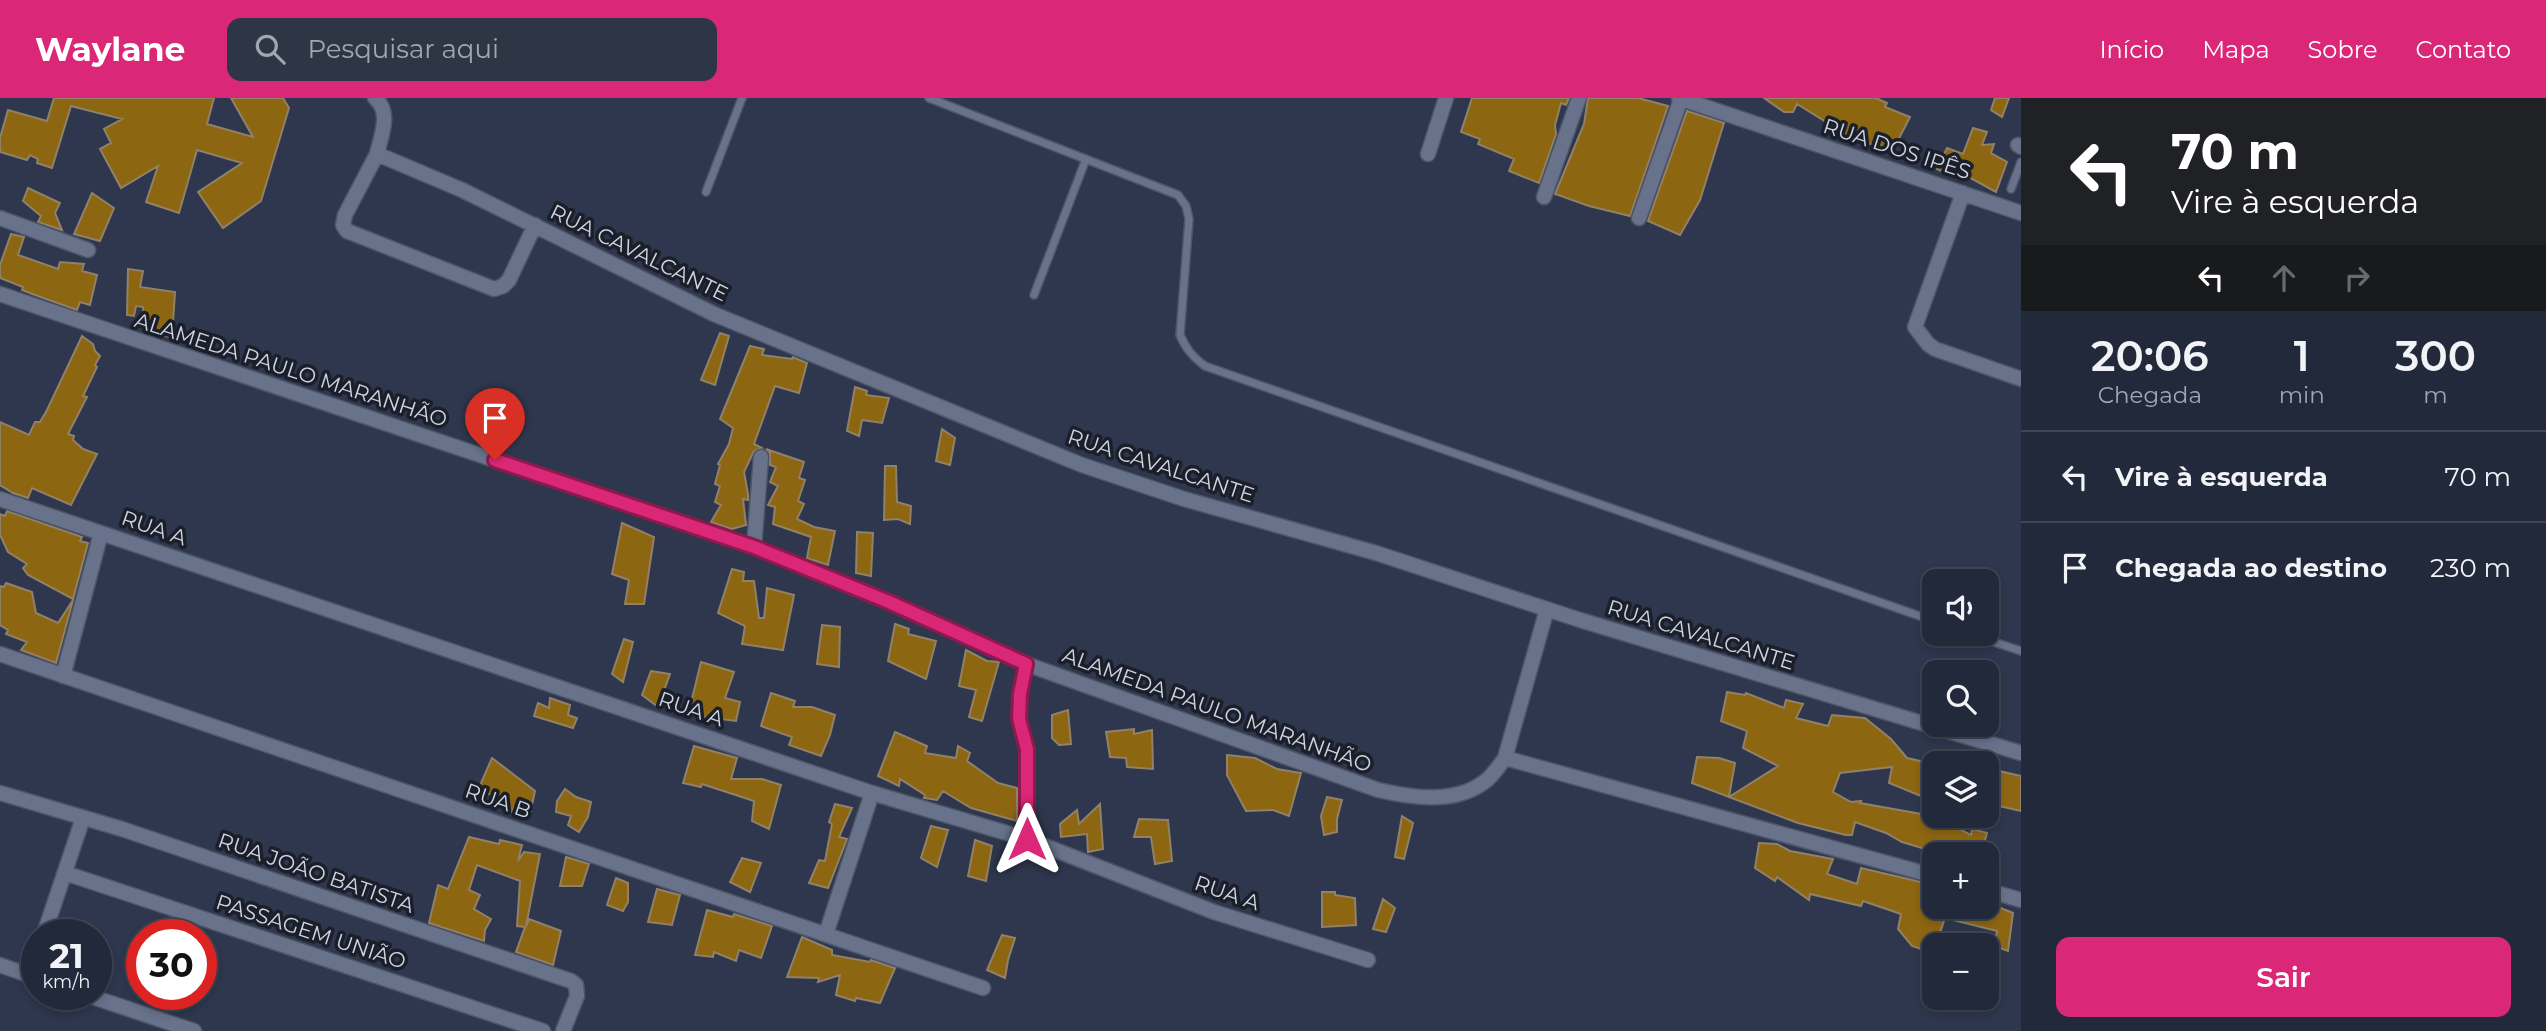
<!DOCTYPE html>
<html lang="pt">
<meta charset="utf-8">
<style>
:root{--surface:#22293a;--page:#2e3545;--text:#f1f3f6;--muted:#a2a6af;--line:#3f4554;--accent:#db2777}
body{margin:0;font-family:Montserrat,sans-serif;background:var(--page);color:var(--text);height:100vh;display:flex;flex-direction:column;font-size:26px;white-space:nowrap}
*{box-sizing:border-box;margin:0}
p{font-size:23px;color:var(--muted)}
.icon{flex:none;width:38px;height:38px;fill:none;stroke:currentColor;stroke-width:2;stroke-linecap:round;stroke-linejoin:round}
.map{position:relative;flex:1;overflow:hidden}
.details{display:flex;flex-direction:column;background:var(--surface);width:525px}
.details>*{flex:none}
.hud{background:#202124;color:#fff;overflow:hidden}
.fabs{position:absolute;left:1922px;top:471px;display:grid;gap:14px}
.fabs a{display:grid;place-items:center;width:77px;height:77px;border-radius:14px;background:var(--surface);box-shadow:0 4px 10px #0003,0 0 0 2px var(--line);font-size:35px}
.speed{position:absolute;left:21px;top:821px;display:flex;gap:14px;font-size:35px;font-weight:700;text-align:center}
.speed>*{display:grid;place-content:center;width:91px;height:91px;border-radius:50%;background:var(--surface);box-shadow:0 4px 10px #0003,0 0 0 2px var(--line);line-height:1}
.speed small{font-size:18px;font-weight:400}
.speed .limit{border:10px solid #d22;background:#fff;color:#111}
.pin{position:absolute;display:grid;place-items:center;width:60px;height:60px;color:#fff;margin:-72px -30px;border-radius:50% 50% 50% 0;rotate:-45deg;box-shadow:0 0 7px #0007}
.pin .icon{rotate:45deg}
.me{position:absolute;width:77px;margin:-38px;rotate:0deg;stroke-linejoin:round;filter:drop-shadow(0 0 5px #0008)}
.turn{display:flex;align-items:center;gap:24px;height:147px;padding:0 35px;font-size:32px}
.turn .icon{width:91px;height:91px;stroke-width:2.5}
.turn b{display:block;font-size:49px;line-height:60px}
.lanes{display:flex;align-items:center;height:66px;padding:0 35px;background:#0003;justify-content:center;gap:35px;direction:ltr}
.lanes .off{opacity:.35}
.eta{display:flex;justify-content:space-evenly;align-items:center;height:119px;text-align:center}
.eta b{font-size:42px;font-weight:600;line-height:49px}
.primary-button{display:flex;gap:14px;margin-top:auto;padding:14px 35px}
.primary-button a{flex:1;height:80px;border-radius:14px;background:var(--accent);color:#fff;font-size:28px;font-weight:600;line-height:80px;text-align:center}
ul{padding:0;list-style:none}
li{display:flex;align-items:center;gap:21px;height:91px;padding:0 35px;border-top:2px solid var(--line)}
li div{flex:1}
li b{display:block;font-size:26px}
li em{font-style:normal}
header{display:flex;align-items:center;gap:42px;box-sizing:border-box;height:98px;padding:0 35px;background:var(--accent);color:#fff}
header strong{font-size:33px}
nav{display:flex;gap:38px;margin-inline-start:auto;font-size:24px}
.search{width:490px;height:63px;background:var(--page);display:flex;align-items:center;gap:18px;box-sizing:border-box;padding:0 24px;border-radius:14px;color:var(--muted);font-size:26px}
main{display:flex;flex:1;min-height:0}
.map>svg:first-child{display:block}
</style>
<header>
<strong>Waylane</strong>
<div class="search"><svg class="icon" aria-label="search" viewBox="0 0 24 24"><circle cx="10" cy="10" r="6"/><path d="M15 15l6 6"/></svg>Pesquisar aqui</div>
<nav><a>Início</a><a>Mapa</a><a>Sobre</a><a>Contato</a></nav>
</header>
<main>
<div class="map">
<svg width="2021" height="933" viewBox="0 0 2021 933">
<rect width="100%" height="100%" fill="#2e374d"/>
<path fill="#8d6612" stroke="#908168" stroke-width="2" d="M54 0H214L207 26 253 39 231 0H283L289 10 261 103 223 130 198 94 242 65 197 52 179 115 146 104 158 68 121 90 100 51 111 45 104 31 122 21 71 8 52 70 37 65 38 61 30 57 27 62 0 54V40L8 12 47 23Z
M1472 0H1569L1566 7 1561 5 1555 27 1556 36 1539 85 1509 73 1514 61 1478 46 1480 41 1461 34Z
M1588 0H1638L1668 8 1630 118 1589 108 1555 96 1584 26Z
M1764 0H1876L1887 5 1885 9 1910 19 1893 52 1863 44 1856 38 1854 43 1826 26V24L1797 6 1793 14H1784Z
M1995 0H2009L2002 19 1991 12Z
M1687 13 1724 25 1700 102 1680 137 1648 123Z
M1973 30 1987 34 1982 47 1994 46 1991 55 2007 64 1996 94 1967 78 1953 76 1952 78 1937 71 1947 50 1963 56Z
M28 90 60 105 55 115 62 132 38 124 41 118 23 103Z
M92 95 114 110 100 143 74 136Z
M11 136 24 139 18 157 58 171 60 164 84 166 82 173 97 177 90 207 80 204 77 212 35 197 22 192 23 189 0 180V167Z
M128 171 143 173 140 189 175 194 172 240 144 230 143 209 136 208 134 218 127 217Z
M720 235 729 238 715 287 701 282Z
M82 238 93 246 95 253 100 258 95 267 97 269 83 298 87 299 68 336 74 338 73 342 83 351 97 356 71 407 32 390 28 400 13 395 0 387V324L29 337 35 324H40L47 312Z
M750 248 764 251 762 257 792 261 793 259 807 265 799 295 775 288 754 346 762 350 754 353 744 374 748 396V402L743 401 746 427 732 431 711 424 721 407 715 404 720 388 715 386 720 367 718 366 729 346 733 330 720 321Z
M855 289 867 293 866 297 889 300 882 325 862 322 859 338 847 333Z
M942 331 955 340 950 367 936 363Z
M766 351 804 364 799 380 805 382 798 403 804 406 797 421 814 429 835 433 828 467 807 460 811 439 773 426 775 409 768 407 778 388 770 384 776 369 770 367V355Z
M885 368H896L897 404 911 408 910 426 898 421 884 422Z
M7 413 82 439 80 443 88 445 73 501 28 477 23 470 27 466 8 454 0 437V416L5 418Z
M622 425 654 439 644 506H625L629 482 612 476Z
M857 434 873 435 871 478 856 475Z
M732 471 744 474 743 483H754L759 520H764L767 490 794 497 783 552 742 546 745 528 718 515Z
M6 485 32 494 36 515 58 525 73 502 56 565 21 552 27 544 6 536 8 532 0 527V488L4 489Z
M895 526 909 531 908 536 936 543 926 581 888 563Z
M822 527 840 529 839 569 817 566Z
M624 541 633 544 623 584 612 576Z
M966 552 987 563 999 564 982 623 969 619 976 592 959 588Z
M701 564 734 574 725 600 740 604 736 623 688 617Z
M651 573 670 576 658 609 642 597Z
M1727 594 1745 597 1746 595 1784 610 1786 602 1803 606 1796 620 1828 628 1832 617 1865 620 1891 641 1907 660 1934 666V685L1928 701 1889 685 1892 669 1840 675 1833 694 1851 704 1861 703 1860 705 1944 720 1943 723 1971 737 1972 731 1987 735 1981 756H1942L1902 744 1886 735 1855 724 1852 737H1846L1798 725 1729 699 1778 668 1743 650 1747 633 1721 623Z
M771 595 795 603 793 609H812L835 617 830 637 821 658 789 647 792 639 761 628Z
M550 600 570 607 568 617 577 620 573 630 534 618 538 605 549 610Z
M1068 612 1071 646 1059 647 1052 640V617Z
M1134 631V636L1152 632 1153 671 1127 669 1126 660 1110 659 1106 634Z
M895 634 927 648 925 655 956 660 958 648 970 655 967 663 998 685 1017 690V723L971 710 943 693 937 702 924 700 925 697 900 681 899 688 878 678Z
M694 648 737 660 731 681H762L781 687 769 731 752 723 754 703 702 686 701 689 683 685Z
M1227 657 1255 660 1277 671 1301 675 1289 718 1273 712 1246 713 1227 677Z
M1697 659 1719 660 1735 665 1729 699 1692 685Z
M492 660 535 693 530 716 514 709 512 714 499 706 501 698 477 694Z
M1995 672 2021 678V713L1986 705Z
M565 691 576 699 591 704 588 719 579 734 568 727 571 718 556 714 557 703Z
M1327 699 1342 702 1337 721V734L1324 737 1321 718Z
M835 706 852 710 839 739 847 741 828 790 809 785 819 762 825 763 832 726 829 724Z
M1100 706 1103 751 1088 754 1087 736 1061 739 1060 726 1077 712 1079 726Z
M1402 718 1413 725 1404 761 1395 759Z
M1139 721 1168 722 1172 763 1155 766 1151 739H1134Z
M931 728 948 732 937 769 921 760Z
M469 739 499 746 500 742 522 747 518 763 524 754 540 756 526 828 529 821 561 833 553 867 516 854 525 829 517 828 520 783 477 767 469 792 480 797 474 811 491 821 485 832 484 843 429 825 438 787 448 791Z
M975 742 992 748 986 783 968 778Z
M1759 745 1777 746 1790 753 1833 761 1827 776 1857 786 1861 770 1934 787V808H1963L1997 817 1998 809 2013 815 2008 853 1994 848 1997 833 1945 820 1936 847H1934L1933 855 1912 848 1898 831 1901 816 1863 803 1861 808 1810 796 1809 802 1777 779 1775 783 1755 770Z
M566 759 589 766 582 788H560Z
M742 760 761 765 750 794 730 784Z
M616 780 628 785V804L623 813 607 807Z
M657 791 680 797 672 827 648 824Z
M1322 794H1335V797L1355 800 1356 827 1322 829Z
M1383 801 1395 810 1386 834 1373 831Z
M707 812 733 819 734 816 772 828 761 860 739 852 736 863 714 854 713 859 695 857Z
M1002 837 1015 840 1008 862 1005 880 987 872Z
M802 839 832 852V857L870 864 871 862 895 870 880 905 856 900 855 903 836 897 840 877 818 884 819 880 787 879Z"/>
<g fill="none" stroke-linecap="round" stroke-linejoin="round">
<defs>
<path id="service" d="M929 0 1178 97 1186 108 1189 121 1180 237C1186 251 1193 259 1205 268L1934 523
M2011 91 2021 64
M706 94 742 0
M1034 197 1086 61
M1970 536 2021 553"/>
<path id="minor" d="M375 0C392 15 381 37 377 56L462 92 716 217 1082 367 1184 401 1376 455 1580 522 2021 655
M1679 0 2021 115
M2018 47 2021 49
M377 56 345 117 343 127 347 133 494 191 503 188 509 182 535 127
M1428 56 1446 0
M1963 95 1915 229 1928 246 1935 251 2021 281
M1544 99 1579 0
M0 120 88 152
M1639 120 1681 1
M0 196 754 449 889 504 1026 566 1378 692C1413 700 1458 707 1488 681 1494 675 1500 667 1505 660L1547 511
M0 401 872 695 1027 741 1214 814 1368 862
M754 449 761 359
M0 556 983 890
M1026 566 1020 596 1019 621 1027 651V741
M63 578 101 435
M1505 660 1934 778
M0 695 122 731 571 883 576 887 577 898 563 933
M65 775 543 933
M1986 792 2021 802
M44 836 83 720
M826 836 872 695
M0 867 37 880
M30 878 37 857
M84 896 194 933"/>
</defs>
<use href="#service" stroke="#4e5567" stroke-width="10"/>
<use href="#minor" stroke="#4e5567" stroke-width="17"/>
<use href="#service" stroke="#68728b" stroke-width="7"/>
<use href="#minor" stroke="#68728b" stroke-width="14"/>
</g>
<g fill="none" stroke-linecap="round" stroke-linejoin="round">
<defs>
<path id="route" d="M495 362 754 449 889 504 1026 566 1020 596 1019 621 1027 651V741"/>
</defs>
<use href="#route" stroke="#8e194d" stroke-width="18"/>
<use href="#route" stroke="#db2777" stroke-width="12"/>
</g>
<g text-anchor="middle" stroke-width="7" stroke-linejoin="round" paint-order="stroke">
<g font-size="21" fill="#ced4e2" stroke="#1b1f29">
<text transform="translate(1897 51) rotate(18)" y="7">RUA DOS IPÊS</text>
<text transform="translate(639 155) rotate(26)" y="7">RUA CAVALCANTE</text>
<text transform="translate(291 272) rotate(18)" y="7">ALAMEDA PAULO MARANHÃO</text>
<text transform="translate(1161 368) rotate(18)" y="7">RUA CAVALCANTE</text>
<text transform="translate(154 430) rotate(19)" y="7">RUA A</text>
<text transform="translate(1701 537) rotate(17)" y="7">RUA CAVALCANTE</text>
<text transform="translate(691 611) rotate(19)" y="7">RUA A</text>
<text transform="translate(1217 612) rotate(20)" y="7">ALAMEDA PAULO MARANHÃO</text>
<text transform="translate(498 703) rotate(19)" y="7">RUA B</text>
<text transform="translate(316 775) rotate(19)" y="7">RUA JOÃO BATISTA</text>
<text transform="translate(1227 795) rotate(19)" y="7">RUA A</text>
<text transform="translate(311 834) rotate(18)" y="7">PASSAGEM UNIÃO</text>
</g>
</g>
</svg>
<div class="fabs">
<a><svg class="icon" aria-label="sound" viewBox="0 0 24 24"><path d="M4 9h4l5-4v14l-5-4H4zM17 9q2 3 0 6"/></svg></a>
<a><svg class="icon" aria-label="search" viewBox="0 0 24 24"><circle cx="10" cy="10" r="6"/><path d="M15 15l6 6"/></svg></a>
<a><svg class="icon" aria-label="layers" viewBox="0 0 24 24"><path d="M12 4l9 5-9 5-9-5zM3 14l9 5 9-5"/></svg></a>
<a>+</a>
<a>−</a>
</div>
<div class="speed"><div>21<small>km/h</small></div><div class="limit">30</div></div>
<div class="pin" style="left:495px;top:362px;background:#d93025"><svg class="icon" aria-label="arrive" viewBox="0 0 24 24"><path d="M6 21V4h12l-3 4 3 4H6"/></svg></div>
<svg class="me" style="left:1027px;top:741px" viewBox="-20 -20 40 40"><path d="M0-17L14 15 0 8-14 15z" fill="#db2777" stroke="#fff" stroke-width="4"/></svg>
</div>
<section class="details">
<div class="hud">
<div class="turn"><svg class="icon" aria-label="left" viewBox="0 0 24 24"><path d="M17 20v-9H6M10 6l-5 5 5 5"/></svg><div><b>70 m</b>Vire à esquerda</div></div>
<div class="lanes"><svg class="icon" aria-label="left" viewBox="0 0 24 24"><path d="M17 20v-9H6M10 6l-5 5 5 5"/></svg><svg class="icon off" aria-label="ahead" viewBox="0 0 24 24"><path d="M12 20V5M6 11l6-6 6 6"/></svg><svg class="icon off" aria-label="right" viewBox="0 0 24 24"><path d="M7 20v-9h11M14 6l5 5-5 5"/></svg></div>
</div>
<div class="eta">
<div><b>20:06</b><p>Chegada</p></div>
<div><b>1</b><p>min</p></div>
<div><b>300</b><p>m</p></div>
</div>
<ul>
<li><svg class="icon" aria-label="left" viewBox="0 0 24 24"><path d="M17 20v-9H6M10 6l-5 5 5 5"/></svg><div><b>Vire à esquerda</b></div><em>70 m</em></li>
<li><svg class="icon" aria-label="arrive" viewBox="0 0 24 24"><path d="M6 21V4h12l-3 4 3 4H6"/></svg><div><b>Chegada ao destino</b></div><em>230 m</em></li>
</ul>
<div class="primary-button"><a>Sair</a></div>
</section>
</main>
